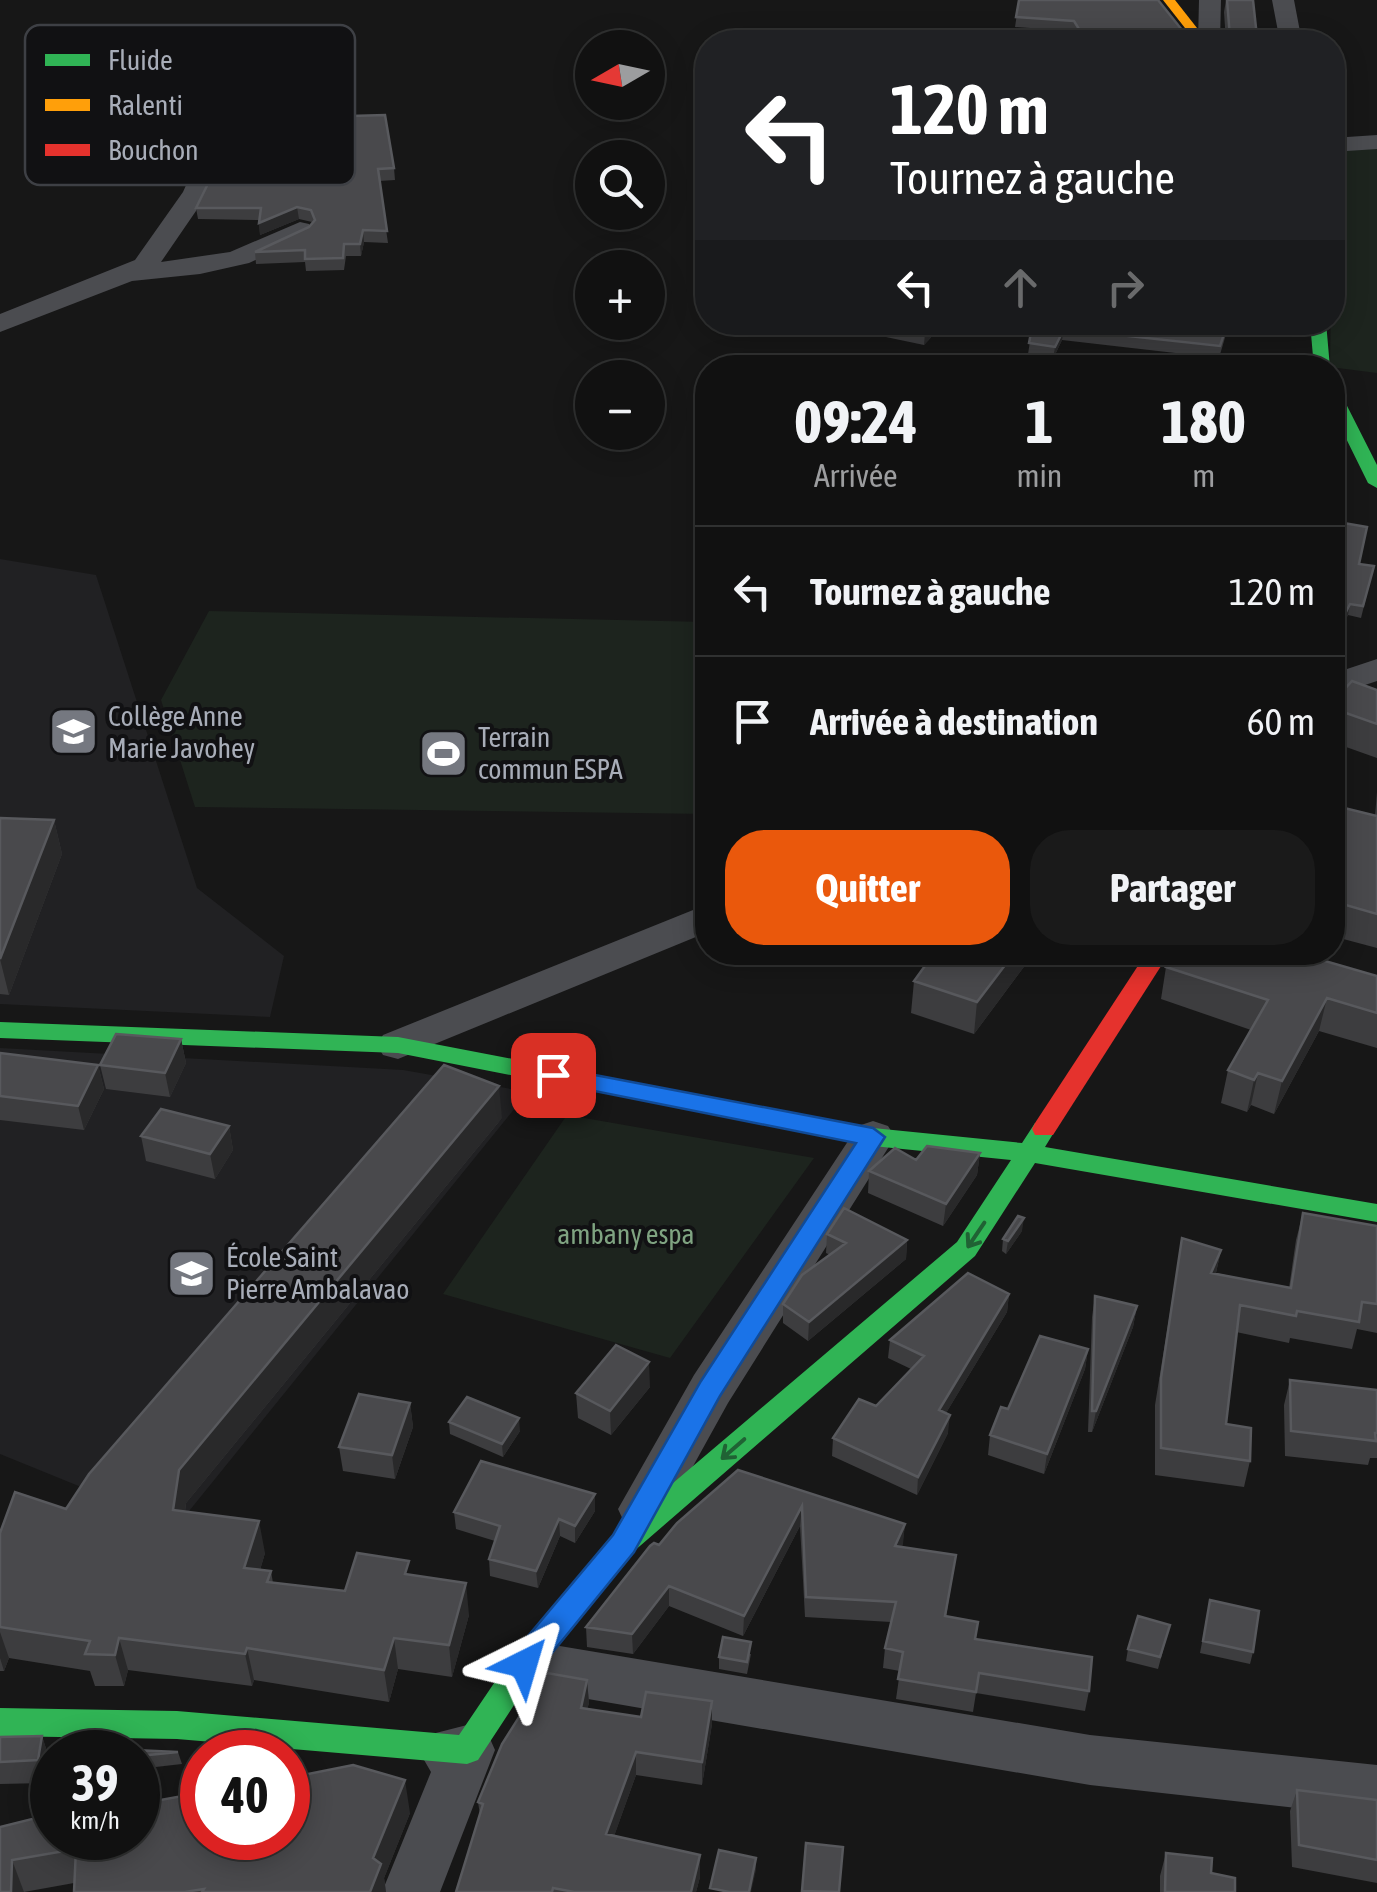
<!DOCTYPE html>
<html lang="fr">
<meta charset="utf-8">
<style>
:root{--surface:#111;--page:#1a1a1a;--text:#f1f3f6;--muted:#9c9d9f;--line:#303131;--accent:#ea580c}
body{margin:0;font-family:"Asap Condensed",sans-serif;background:var(--page);color:var(--text);height:100vh;display:flex;flex-direction:column;font-size:38px;white-space:nowrap}
*{box-sizing:border-box;margin:0}
p{font-size:32px;color:var(--muted)}
.icon{flex:none;width:55px;height:55px;fill:none;stroke:currentColor;stroke-width:2;stroke-linecap:round;stroke-linejoin:round}
.map{position:relative;flex:1;overflow:hidden}
.side{position:absolute;left:695px;top:355px;width:650px;height:610px;display:flex;flex-direction:column;background:var(--surface);border-radius:40px;box-shadow:0 5px 25px #0003,0 0 0 2px var(--line)}
.side>*{flex:none}
.guide{position:absolute;left:695px;top:30px;width:650px;height:305px;border-radius:40px;box-shadow:0 5px 25px #0003,0 0 0 2px var(--line);background:#202124;color:#fff;overflow:hidden}
.needle{width:65px;rotate:261deg}
.buttons{position:absolute;left:575px;top:30px;display:grid;gap:20px}
.buttons a{display:grid;place-items:center;width:90px;height:90px;border-radius:50%;background:var(--surface);box-shadow:0 5px 25px #0003,0 0 0 2px var(--line);font-size:50px}
.speed{position:absolute;left:30px;top:1730px;display:flex;gap:20px;font-size:50px;font-weight:700;text-align:center}
.speed>*{display:grid;place-content:center;width:130px;height:130px;border-radius:50%;background:var(--surface);box-shadow:0 5px 25px #0003,0 0 0 2px var(--line);line-height:1}
.speed small{font-size:25px;font-weight:400}
.speed .limit{border:15px solid #d22;background:#fff;color:#111}
.pin{position:absolute;display:grid;place-items:center;width:85px;height:85px;color:#fff;margin:-42px;border-radius:20px;box-shadow:0 5px 15px #0006}
.me{position:absolute;width:110px;margin:-55px;rotate:40deg;stroke-linejoin:round;filter:drop-shadow(0 0 8px #0008)}
.turn{display:flex;align-items:center;gap:35px;height:210px;padding:0 30px;font-size:45px}
.turn .icon{width:130px;height:130px;stroke-width:2.5}
.turn b{display:block;font-size:70px;line-height:85px}
.lanes{display:flex;align-items:center;height:95px;padding:0 30px;background:#0003;justify-content:center;gap:50px;direction:ltr}
.lanes .off{opacity:.35}
.eta{display:flex;justify-content:space-evenly;align-items:center;height:170px;text-align:center}
.eta b{font-size:60px;font-weight:700;line-height:70px}
.cta{display:flex;gap:20px;margin-top:auto;padding:20px 30px}
.cta a{flex:1;height:115px;border-radius:40px;background:var(--accent);color:#fff;font-size:40px;font-weight:700;line-height:115px;text-align:center}
.cta a+a{background:var(--page);color:var(--text)}
ul{padding:0;list-style:none}
li{display:flex;align-items:center;gap:30px;height:130px;padding:0 30px;border-top:2px solid var(--line)}
li div{flex:1}
li b{display:block;font-size:38px}
li em{font-style:normal}
.map>svg:first-child{display:block}
</style>
<div class="map">
<svg width="1377" height="1892" viewBox="0 0 1377 1892">
<rect width="100%" height="100%" fill="#171717"/>
<path fill="#212123" d="M0 559 96 575 197 888 284 956 270 1017 0 1004Z
M0 1048 403 1070 528 1092 177 1526 0 1454Z"/>
<path fill="#1d241e" d="M1377 147V373L1330 367 1333 149Z
M209 611 707 622V814L195 807 161 700Z
M567 1115 814 1158 670 1358 443 1294Z"/>
<g fill="none" stroke-linecap="round" stroke-linejoin="round">
<path fill="#4b4c50" fill-rule="evenodd" d="M1199 0H1221L1220 42H1198Z
M1272 0H1294L1302 42H1280Z
M223 122 235 129 209 192 161 262 230 252 300 222 309 224 313 230 309 236 249 263 200 274 132 281 0 332V314L135 260 183 192 211 129Z
M1377 135V149L1332 152V138Z
M1377 659V681L1332 696V674Z
M708 904V932L398 1059 383 1055 377 1045 383 1035Z
M873 1121 888 1126 895 1137 728 1403 661 1524 643 1530 625 1524 618 1509 694 1375 858 1126Z
M524 1640 1090 1735 1377 1765V1817L1090 1785 524 1688 505 1681 497 1664 505 1647Z
M467 1725 487 1732 495 1750 440 1892H382L431 1772 420 1753 428 1735Z"/>
<path fill="#30b455" fill-rule="evenodd" d="M1310 322H1326L1330 368H1314Z
M1332 387 1340 392 1377 465V488L1368 483 1332 410Z
M0 1022 398 1037 873 1128 1022 1143 1035 1123H1053L1056 1129 1045 1147 1377 1204V1222L1035 1163 975 1256 633 1552 535 1673 478 1760 467 1764 177 1739 0 1736V1708L177 1711 459 1735 513 1655 613 1534 957 1242 1011 1160 873 1146 398 1053 0 1038Z"/>
<path fill="#ff9f0a" fill-rule="evenodd" d="M1163 0H1175L1208 42H1196Z"/>
<path fill="#e5322d" fill-rule="evenodd" d="M1147 952H1170L1053 1135H1035L1032 1129 1035 1123Z"/>
</g>
<path fill="#3d3d3f" d="M1019 0 1190 42H1080L1073 31 1015 27Z
M1226 0H1253L1257 37 1256 42H1226L1224 12Z
M277 135H288L289 143 394 168 395 180 379 181 388 243 364 242 361 256H346L344 270 306 271 305 262 256 264 255 252 309 227 312 222 299 219 260 235 259 220 198 219 196 208Z
M862 322H945L924 345 862 332Z
M973 322H1018L1011 336 972 332Z
M1033 322H1258L1257 327 1229 324 1219 358 1062 340 1053 359 1028 354Z
M1332 521 1359 564 1374 566 1361 618 1348 615 1339 631 1332 630Z
M1377 690V758L1332 742V703Z
M1377 792V948L1332 936V805L1375 816Z
M0 818 54 820 62 854 9 995 0 994Z
M935 952H1035L974 1034 911 1013 914 981Z
M1166 967 1377 976V1048L1319 1031 1274 1114 1251 1105 1247 1112 1221 1103 1228 1070 1251 1030 1161 999Z
M181 1039 186 1063 170 1097 106 1089 100 1065Z
M0 1054 98 1065 104 1089 84 1130 0 1120Z
M502 1118 186 1503 185 1512 265 1553 260 1570 271 1571 273 1583 345 1591 410 1575 469 1615 452 1677 398 1669 389 1702 254 1680 252 1686 128 1670 124 1686H95L90 1671 9 1658 4 1671H0V1533L66 1509Z
M229 1126 233 1150 215 1179 146 1161 141 1136Z
M980 1153 977 1175 943 1226 868 1193 869 1171 916 1160Z
M1303 1213 1377 1226V1333L1357 1329 1352 1349 1290 1338 1289 1343 1236 1332 1226 1424 1250 1461 1244 1487 1155 1475V1405L1182 1238 1221 1250 1216 1273 1289 1288 1296 1240Z
M1022 1231 1006 1254 1002 1251 1003 1239Z
M827 1234 907 1240 906 1259 808 1341 783 1323V1304L830 1255 826 1253Z
M1009 1294 1007 1312 946 1413 948 1433 917 1495 832 1456 833 1438 876 1406 911 1369 888 1358 890 1340Z
M1095 1296 1137 1306 1133 1327 1092 1432H1088L1092 1317Z
M1088 1349 1085 1369 1044 1474 988 1455 990 1435 1008 1409Z
M1290 1380 1377 1390V1458H1370L1368 1465 1285 1456 1284 1405Z
M650 1387 611 1435 578 1418 576 1393Z
M410 1403 413 1427 395 1479 343 1471 339 1447Z
M449 1422 520 1431 503 1457 450 1434Z
M738 1470 905 1524 902 1547 956 1555 946 1617 976 1639 1089 1691 1085 1711 976 1693 973 1712 896 1699 900 1671 883 1668 885 1648 891 1622 805 1617 800 1526 743 1636 669 1606 633 1654 587 1647 586 1627 659 1545Z
M595 1494V1511L575 1543 560 1536 538 1588 490 1576 489 1559 495 1541 456 1529 454 1512Z
M1210 1600 1253 1652 1250 1664 1200 1653Z
M1170 1625 1158 1669 1126 1661 1128 1649Z
M751 1654 747 1674 719 1669V1657Z
M587 1680 589 1703 587 1709 641 1717 712 1701V1724L702 1785 636 1775 614 1836 700 1855V1877L696 1892H456L480 1815 478 1802Z
M42 1736 49 1758 45 1783 0 1784V1737Z
M138 1752H178L182 1764 138 1769Z
M1297 1790 1377 1800V1883L1292 1867 1290 1811Z
M410 1813 384 1878 386 1892H74V1883L24 1892H0V1827Z
M1166 1853 1211 1873 1235 1892H1160V1876Z"/>
<path fill="#29292a" d="M297 207 299 219 260 235 259 223Z
M363 230 364 242 361 256 360 244Z
M935 322H945L924 345 925 333Z
M1013 322H1018L1011 336 1012 324Z
M1064 329 1062 340 1053 359 1055 347Z
M1350 604 1348 615 1339 631 1342 620Z
M54 820 62 854 9 995 0 959Z
M1015 952H1035L974 1034 977 1002Z
M1327 998 1319 1031 1274 1114 1282 1081Z
M181 1039 186 1063 170 1097 165 1073Z
M98 1065 104 1089 84 1130 78 1106Z
M1258 1073 1251 1105 1247 1112 1254 1080Z
M499 1086 502 1118 186 1503 181 1543 173 1510 179 1470Z
M229 1126 233 1150 215 1179 210 1154Z
M980 1153 977 1175 943 1226 946 1204Z
M1024 1218 1022 1231 1006 1254 1008 1241Z
M907 1240 906 1259 808 1341 809 1322Z
M1221 1250 1215 1277 1211 1273Z
M1009 1294 1007 1312 937 1428 939 1410Z
M1137 1306 1133 1327 1092 1432 1096 1411Z
M1088 1349 1085 1369 1044 1474 1047 1454Z
M649 1362 650 1387 611 1435 610 1411Z
M410 1403 413 1427 395 1479 392 1455Z
M950 1415 948 1433 917 1495 918 1477Z
M519 1418 520 1431 503 1457 502 1444Z
M595 1494V1511L575 1543V1526Z
M802 1506 800 1526 743 1636 744 1616Z
M559 1519 560 1536 538 1588 536 1571Z
M259 1521 265 1553 251 1600 244 1568Z
M905 1524 903 1544 893 1566 895 1546Z
M466 1583 469 1615 452 1677 449 1645Z
M669 1586V1606L633 1654 632 1634Z
M0 1632 9 1658 4 1671 0 1658Z
M119 1638 128 1670 124 1686 115 1655Z
M394 1638 398 1669 389 1702 384 1670Z
M247 1648 254 1680 252 1686 245 1654Z
M587 1680 589 1703 582 1730 581 1708Z
M712 1701V1724L702 1785V1762Z
M42 1736 49 1758 45 1783 38 1760Z
M636 1752V1775L607 1856 606 1834Z
M405 1780 410 1813 384 1878 386 1892H370L373 1858Z
M700 1855V1877L696 1892H691Z
M756 1858V1870L751 1892H749Z
M12 1860 24 1892H11Z"/>
<path fill="#49494c" stroke="#58595d" stroke-width="2.5" d="M1019 0H1158L1186 35 1190 42H1087L1074 21 1016 17Z
M1227 0H1253L1257 37H1230Z
M385 115 394 168 378 169 387 231 363 230 360 244H344L343 258 305 259V250L255 252 309 227 315 220 311 210 297 207 259 223 261 208H196L234 131 277 132 275 135H288L286 144 349 140 351 116Z
M873 322H935L925 333Z
M1033 322H1228L1220 346 1064 329 1055 347 1029 343Z
M1332 521 1367 527 1359 564 1374 566 1363 606 1350 604 1342 620 1332 618Z
M1352 681 1377 690V724L1332 708V703Z
M1332 805 1377 816V914L1332 901Z
M0 818 54 820 0 959Z
M935 952H1015L977 1002 914 981Z
M1176 952H1294L1377 976V1013L1327 998 1282 1081 1258 1073 1254 1080 1228 1070 1268 1000 1166 967Z
M116 1034 181 1039 165 1073 100 1065Z
M0 1053 98 1065 78 1106 0 1096Z
M444 1065 499 1086 179 1470 173 1510 259 1521 244 1568 271 1571 267 1582 345 1591 357 1553 409 1561 405 1574 466 1583 449 1645 394 1638 384 1670 247 1648 245 1654 119 1638 115 1655 85 1654 90 1641 0 1627V1533L15 1492 66 1509 89 1474Z
M161 1109 229 1126 210 1154 141 1136Z
M927 1146 980 1153 946 1204 869 1171 895 1148 916 1160Z
M844 1208 907 1240 809 1322 783 1304 802 1275 846 1243 827 1234Z
M1303 1213 1377 1226V1304L1362 1302 1359 1322 1297 1311 1296 1316 1240 1305 1226 1424 1251 1428 1250 1461 1161 1448V1378L1182 1238 1221 1250 1211 1273 1291 1288Z
M1018 1216 1024 1218 1008 1241 1003 1239Z
M968 1273 1009 1294 939 1410 950 1415 918 1477 833 1438 859 1399 876 1406 924 1356 890 1340Z
M1095 1296 1137 1306 1096 1411H1092Z
M1040 1336 1088 1349 1047 1454 990 1435 1001 1407 1008 1409Z
M616 1345 649 1362 610 1411 576 1393Z
M1290 1380 1377 1390V1433H1375L1376 1441 1291 1431Z
M359 1394 410 1403 392 1455 339 1447Z
M467 1397 519 1418 502 1444 449 1422Z
M481 1461 595 1494 575 1526 559 1519 536 1571 489 1559 500 1526 454 1512Z
M738 1470 905 1524 895 1546 956 1555 945 1616 978 1622 975 1639 1092 1657 1089 1691 979 1673 976 1692 898 1679 903 1652 885 1648 896 1602 806 1597 802 1506 744 1616 669 1586 632 1634 586 1627 650 1546 654 1543 659 1545 677 1523Z
M1210 1600 1259 1611 1253 1652 1203 1641Z
M1138 1616 1170 1625 1160 1657 1128 1649Z
M723 1637 751 1642 747 1662 719 1657Z
M547 1673 587 1680 581 1708 641 1717 646 1692 712 1701 702 1762 636 1752 606 1834 700 1855 691 1892H574L553 1888 552 1892H456L483 1804 478 1802 502 1744Z
M42 1736 38 1760 0 1762V1737Z
M122 1744H131L134 1750 178 1752 138 1756V1752H122Z
M353 1765 405 1780 373 1858 381 1864 370 1892H202L204 1889 185 1892H74L76 1849 12 1860 11 1892H0V1827L52 1814V1838H138V1804L194 1794 197 1784 202 1783V1838H288V1778Z
M1297 1790 1377 1800V1860L1299 1845Z
M806 1843 843 1847 839 1892 802 1891Z
M719 1850 756 1858 749 1892H729L710 1888Z
M1166 1853 1212 1858 1211 1873 1235 1878V1892H1165Z"/>
<defs><path id="oneway-shaft" d="M-6 0H5M1.5-3L5.5 0L1.5 3" fill="none" stroke-width="1.6" stroke-linecap="round" stroke-linejoin="round" transform="scale(2.5)"/></defs>
<g stroke="#206234">
<use href="#oneway-shaft" transform="translate(976 1235) rotate(124)"/>
<use href="#oneway-shaft" transform="translate(733 1449) rotate(139)"/>
</g>
<path fill="#1a73e8" stroke="#114b97" stroke-width="2.5" d="M553 1067 873 1128 885 1137 720 1396 634 1552 535 1674 524 1677 513 1674 508 1664 513 1654 613 1535 701 1381 856 1143 544 1081 541 1075 544 1069Z"/>
<defs>
<symbol id="university-square" viewBox="-11 -11 22 22"><rect x="-9" y="-9" width="18" height="18" rx="4" fill="#757880" stroke="#111113"/><path d="M0-5L7-2L0 1L-7-2ZM-4 1L0 2.5L4 1V4Q0 6-4 4Z" fill="#fff"/></symbol>
<symbol id="stadium-square" viewBox="-11 -11 22 22"><rect x="-9" y="-9" width="18" height="18" rx="4" fill="#757880" stroke="#111113"/><path d="M0-5a6.5 5 0 1 0 0 10a6.5 5 0 1 0 0-10ZM-3.5-1.8h7v3.6h-7Z" fill="#fff"/></symbol>
<symbol id="school-square" viewBox="-11 -11 22 22"><rect x="-9" y="-9" width="18" height="18" rx="4" fill="#757880" stroke="#111113"/><path d="M0-5L7-2L0 1L-7-2ZM-4 1L0 2.5L4 1V4Q0 6-4 4Z" fill="#fff"/></symbol>
</defs>
<g fill-rule="evenodd">
<use href="#university-square" x="46" y="704" width="55" height="55"/>
<use href="#stadium-square" x="416" y="726" width="55" height="55"/>
<use href="#school-square" x="164" y="1246" width="55" height="55"/>
</g>
<g text-anchor="middle" stroke-width="8" stroke-linejoin="round" paint-order="stroke">
<g font-size="28" fill="#a8adb8" stroke="#111113" text-anchor="start">
<text x="108" y="726">Collège Anne<tspan x="108" dy="32">Marie Javohey</tspan></text>
<text x="478" y="747">Terrain<tspan x="478" dy="32">commun ESPA</tspan></text>
<text x="226" y="1267">École Saint<tspan x="226" dy="32">Pierre Ambalavao</tspan></text>
</g>
<g font-size="28" fill="#7fa381" stroke="#111113">
<text x="626" y="1244">ambany espa</text>
</g>
</g>
<rect x="25" y="25" width="330" height="160" rx="15" fill="#111113" stroke="#3e4045" stroke-width="2.5"/>
<rect x="45" y="54" width="45" height="12" fill="#30b455"/>
<rect x="45" y="99" width="45" height="12" fill="#ff9f0a"/>
<rect x="45" y="144" width="45" height="12" fill="#e5322d"/>
<g font-size="28" fill="#a8adb8">
<text x="108" y="70">Fluide</text>
<text x="108" y="115">Ralenti</text>
<text x="108" y="160">Bouchon</text>
</g>
</svg>
<div class="buttons">
<a><svg class="needle" viewBox="-14 -14 28 28"><path d="M0-13l5 13h-10z" fill="#e53935"/><path d="M0 13l5-13h-10z" fill="#9c9d9f"/></svg></a>
<a><svg class="icon" aria-label="search" viewBox="0 0 24 24"><circle cx="10" cy="10" r="6"/><path d="M15 15l6 6"/></svg></a>
<a>+</a>
<a>−</a>
</div>
<div class="speed"><div>39<small>km/h</small></div><div class="limit">40</div></div>
<div class="pin" style="left:553px;top:1075px;background:#d93025"><svg class="icon" aria-label="arrive" viewBox="0 0 24 24"><path d="M6 21V4h12l-3 4 3 4H6"/></svg></div>
<svg class="me" style="left:524px;top:1664px" viewBox="-20 -20 40 40"><path d="M0-17L14 15 0 8-14 15z" fill="#1a73e8" stroke="#fff" stroke-width="4"/></svg>
<div class="guide">
<div class="turn"><svg class="icon" aria-label="left" viewBox="0 0 24 24"><path d="M17 20v-9H6M10 6l-5 5 5 5"/></svg><div><b>120 m</b>Tournez à gauche</div></div>
<div class="lanes"><svg class="icon" aria-label="left" viewBox="0 0 24 24"><path d="M17 20v-9H6M10 6l-5 5 5 5"/></svg><svg class="icon off" aria-label="ahead" viewBox="0 0 24 24"><path d="M12 20V5M6 11l6-6 6 6"/></svg><svg class="icon off" aria-label="right" viewBox="0 0 24 24"><path d="M7 20v-9h11M14 6l5 5-5 5"/></svg></div>
</div>
<section class="side">
<div class="eta">
<div><b>09:24</b><p>Arrivée</p></div>
<div><b>1</b><p>min</p></div>
<div><b>180</b><p>m</p></div>
</div>
<ul>
<li><svg class="icon" aria-label="left" viewBox="0 0 24 24"><path d="M17 20v-9H6M10 6l-5 5 5 5"/></svg><div><b>Tournez à gauche</b></div><em>120 m</em></li>
<li><svg class="icon" aria-label="arrive" viewBox="0 0 24 24"><path d="M6 21V4h12l-3 4 3 4H6"/></svg><div><b>Arrivée à destination</b></div><em>60 m</em></li>
</ul>
<div class="cta"><a>Quitter</a><a>Partager</a></div>
</section>
</div>
